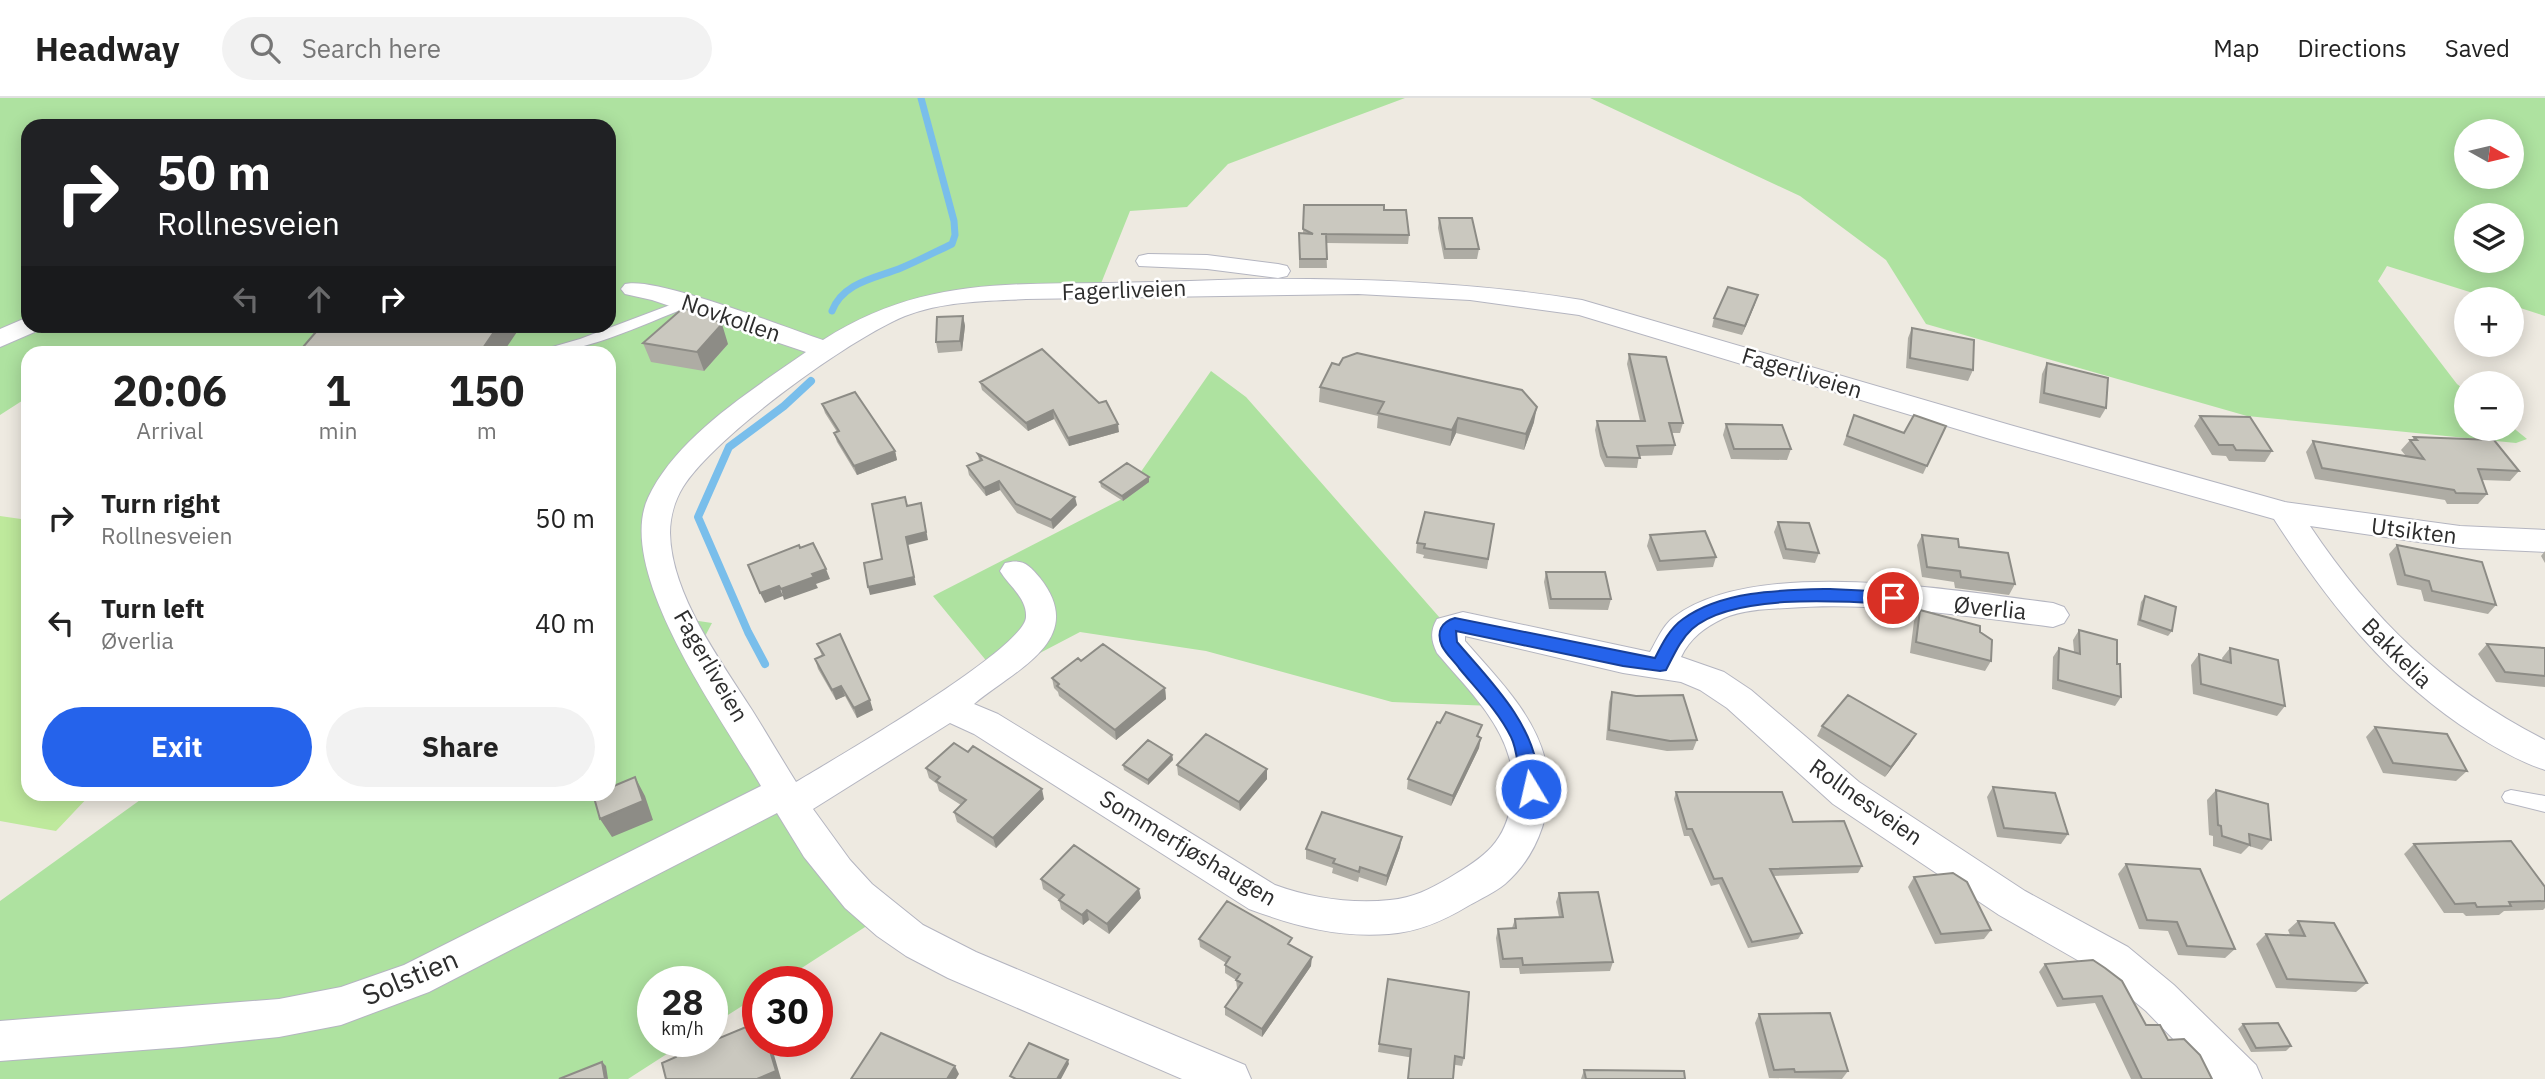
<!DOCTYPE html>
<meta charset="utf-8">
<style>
:root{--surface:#fff;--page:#f2f2f2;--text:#222;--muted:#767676;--line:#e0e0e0;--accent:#2563eb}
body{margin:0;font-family:"IBM Plex Sans",sans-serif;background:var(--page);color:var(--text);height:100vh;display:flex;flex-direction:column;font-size:26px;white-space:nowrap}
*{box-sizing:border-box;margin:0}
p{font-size:23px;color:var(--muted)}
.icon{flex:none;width:38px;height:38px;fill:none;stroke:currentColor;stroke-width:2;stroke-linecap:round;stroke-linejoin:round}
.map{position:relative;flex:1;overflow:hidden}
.side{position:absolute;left:21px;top:248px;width:595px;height:455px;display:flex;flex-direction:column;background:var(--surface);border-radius:21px;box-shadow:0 4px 18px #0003}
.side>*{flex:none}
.banner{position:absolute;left:21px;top:21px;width:595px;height:214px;border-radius:21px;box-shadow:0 4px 18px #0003;background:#202124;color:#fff;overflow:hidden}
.needle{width:46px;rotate:98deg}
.fabs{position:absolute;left:2454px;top:21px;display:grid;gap:14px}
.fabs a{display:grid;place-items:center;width:70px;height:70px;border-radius:50%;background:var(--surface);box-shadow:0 4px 18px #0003;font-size:35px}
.speed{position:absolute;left:637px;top:868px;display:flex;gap:14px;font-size:35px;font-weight:700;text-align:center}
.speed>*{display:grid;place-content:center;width:91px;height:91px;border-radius:50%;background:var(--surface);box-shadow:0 4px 18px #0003;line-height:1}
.speed small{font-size:18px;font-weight:400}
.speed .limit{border:10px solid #d22;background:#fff;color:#111}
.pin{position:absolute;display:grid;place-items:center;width:60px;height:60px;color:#fff;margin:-30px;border:4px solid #fff;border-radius:50%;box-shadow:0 2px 7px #0007}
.me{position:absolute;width:77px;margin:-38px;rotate:351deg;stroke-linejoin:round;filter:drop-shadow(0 0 5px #0008)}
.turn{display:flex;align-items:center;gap:24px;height:147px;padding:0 21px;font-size:32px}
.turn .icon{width:91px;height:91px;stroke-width:2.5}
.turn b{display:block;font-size:49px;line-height:60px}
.lanes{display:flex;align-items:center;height:66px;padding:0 21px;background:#0003;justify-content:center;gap:35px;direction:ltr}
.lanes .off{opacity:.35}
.eta{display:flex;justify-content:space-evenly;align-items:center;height:119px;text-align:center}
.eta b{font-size:42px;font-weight:700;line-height:49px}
.button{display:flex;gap:14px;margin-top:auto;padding:14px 21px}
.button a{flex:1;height:80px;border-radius:42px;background:var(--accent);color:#fff;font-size:28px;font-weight:700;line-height:80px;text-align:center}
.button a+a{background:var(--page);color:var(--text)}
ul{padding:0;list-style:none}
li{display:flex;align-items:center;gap:21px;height:105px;padding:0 21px}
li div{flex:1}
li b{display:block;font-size:26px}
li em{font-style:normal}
header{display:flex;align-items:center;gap:42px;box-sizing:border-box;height:98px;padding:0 35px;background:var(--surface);border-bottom:2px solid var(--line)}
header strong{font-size:33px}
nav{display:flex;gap:38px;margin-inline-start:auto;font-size:24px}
.search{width:490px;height:63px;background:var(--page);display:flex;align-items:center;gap:18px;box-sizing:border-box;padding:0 24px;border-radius:38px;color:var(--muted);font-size:26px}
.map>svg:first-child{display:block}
</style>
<header>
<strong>Headway</strong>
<div class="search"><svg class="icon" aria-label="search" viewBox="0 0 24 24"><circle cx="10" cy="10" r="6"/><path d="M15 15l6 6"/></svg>Search here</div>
<nav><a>Map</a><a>Directions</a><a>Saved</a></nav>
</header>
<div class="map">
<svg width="2545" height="981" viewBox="0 0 2545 981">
<rect width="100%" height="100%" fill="#eeeae1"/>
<path fill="#aee2a0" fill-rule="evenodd" d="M0 0H1405L1228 66 1187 109 1130 113 1098 193 912 205 736 318 663 400 659 445 692 522 712 525 702 544 879 820 780 884H758V898L712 927V884H653V943H687L628 981H0V803L147 697 609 696V256H161L153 253 28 256V299L0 317ZM28 28H609V228H28Z
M1590 0H2545V218L2511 207V201H2492L2387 168 2378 183 2457 286 2466 293V331H2511V328L2527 341 2516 345 2247 318 1926 226 1886 162 1800 98ZM2466 33H2511V79H2466ZM2466 117H2511V163H2466Z
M1211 273 1246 299 1447 528 1492 608 1392 604 1206 553 1080 534 998 577 933 498 1122 401Z"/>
<path fill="#bee99c" d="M0 418 28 422V696L90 697 56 733 0 723Z"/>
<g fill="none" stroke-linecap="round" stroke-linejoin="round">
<path stroke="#79beeb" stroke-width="7" d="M832 213C843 184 876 180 901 170 918 163 935 154 952 146L955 137 954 123 921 0"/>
<path stroke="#79beeb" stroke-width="8" d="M765 566 748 534 698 419 729 349 784 308 811 283"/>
<defs>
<path id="service" d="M686 201 691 202V208C638 228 585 256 528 256L580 241Z
M2511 692 2545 698V714L2505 704 2502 699 2505 694Z"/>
<path id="minor" d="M1148 156 1207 157 1278 166 1287 168 1290 173 1287 178 1278 180 1207 171 1139 168 1136 163 1139 158Z
M1246 181C1359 180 1470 184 1582 202L2010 327 2285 404 2460 428 2545 432V454L2460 450 2310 428C2373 522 2443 590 2545 642V672C2520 664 2496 650 2474 636 2388 581 2329 506 2274 421L1990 341 1579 217 1470 202 1358 196 1026 201C986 203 943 203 905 218 849 241 715 338 683 389 675 402 670 419 670 435 671 496 720 562 752 612 767 636 781 660 796 684 831 663 1025 551 1026 519 1027 500 1009 488 1000 473L1005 465C1023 460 1029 467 1040 480 1089 542 1014 572 974 606L998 616 1275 787C1311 800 1352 806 1390 802 1413 800 1430 791 1449 780 1485 759 1506 744 1512 701 1514 688 1513 672 1509 659 1498 619 1463 586 1437 555 1431 543 1430 533 1437 521L1463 514 1650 554C1657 542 1663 527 1674 519 1756 457 1956 493 2053 505L2064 509 2069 517 2064 525 2053 529C1965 518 1875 503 1787 510 1766 511 1743 512 1724 520 1705 529 1690 540 1681 559L1724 574 1751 592 1859 684 2025 793 2128 849 2174 887 2256 967 2262 981H2212L2146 913 2100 875 1999 817 1833 706 1727 610 1700 592 1681 584 1623 575 1465 538V543C1495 578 1533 614 1545 661 1557 705 1539 757 1505 786 1494 795 1480 801 1468 808 1443 823 1418 834 1389 836 1338 840 1295 828 1249 811L974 636 950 625 813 711 850 762 872 786 923 827 976 854 1245 967 1251 981H1182L948 880 906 858 877 838 845 810 804 759 777 715 429 894 341 927 279 939 182 949 0 963V923L279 901 341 889 404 867 761 688C724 623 614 475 648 400 676 339 752 292 806 254L652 202 625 196 621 191 625 186C656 178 786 230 823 242 917 182 1000 186 1107 185 1153 184 1200 183 1246 181Z
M28 219V228H41L37 233 0 249V231Z"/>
</defs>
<use href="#service" stroke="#b4b5c0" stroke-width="2"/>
<use href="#minor" stroke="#b4b5c0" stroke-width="2"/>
<use href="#service" fill="#fff" fill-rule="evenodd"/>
<use href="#minor" fill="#fff" fill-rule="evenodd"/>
</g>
<path fill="#aeaca4" d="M1304 107 1384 112 1409 137 1408 146 1326 145 1327 170H1299V135H1303Z
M1439 120 1479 151 1477 161H1444L1438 130Z
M1755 206 1742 237 1712 229 1714 220Z
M963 218 965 228 962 253 938 255 936 244Z
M1912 230 1973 272 1968 283 1906 270 1908 240Z
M643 245 728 246 704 273 651 264Z
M1629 256 1683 325 1680 335H1672L1675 347 1672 357 1639 358 1637 370 1605 369 1600 358 1595 332 1597 323H1640L1627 266Z
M2047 265 2106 310 2100 320 2039 305 2042 276Z
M980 284 1119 334 1069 348 1054 321 1028 333 982 292Z
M1320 289 1534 324 1524 352 1456 335 1450 348 1377 330 1378 318 1319 304Z
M822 306 895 353 897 362 857 377 837 344 834 335 837 334 825 315Z
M1854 317 1904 335 1946 328 1923 376 1843 347Z
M2200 318 2272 353 2265 364 2229 363 2226 358 2212 357 2194 328Z
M1726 326 1791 351 1787 362 1731 361 1723 337Z
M2414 339 2519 373 2510 383 2482 382 2487 396 2478 406H2447L2445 402 2315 381 2306 354 2313 343 2406 358 2401 352 2410 342H2412Z
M978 356 1077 407 1053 431 1017 415 1000 392 986 398 969 377 967 368 979 363Z
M1149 379V384L1123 403 1101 389 1100 384Z
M1778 424 1819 455 1815 465 1783 461 1774 434Z
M1494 426 1487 471 1423 460 1424 457 1416 455 1417 445Z
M1650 437 1716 459 1713 469 1657 473 1647 448Z
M1922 437 1959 449 2015 486 2009 497 1955 490 1954 484 1922 479 1917 447Z
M2397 447 2496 507 2488 516 2424 503 2421 492 2397 487 2389 456Z
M2545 453V465L2541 458Z
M1546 474 1611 501 1608 512 1549 511 1544 484Z
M2145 498 2172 533 2168 538 2137 527 2141 504Z
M1920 512 1980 534 1991 563 1985 573 1910 555 1914 523Z
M2079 532 2117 566 2121 599 2115 608 2052 591 2053 559 2059 550 2074 554 2073 542Z
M817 546 873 612 857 620 845 598 836 602 818 571 815 561 822 558Z
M2487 546 2545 550V589L2496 584 2478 556Z
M2230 550 2285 608 2277 618 2193 596 2191 567 2199 556 2223 563 2222 560Z
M1081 563 1165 590 1166 601 1116 642 1059 598 1058 594 1054 590 1052 580Z
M1612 594 1697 642 1693 652 1667 653 1606 642 1609 604Z
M1440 625 1480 638 1479 650 1451 708 1407 691 1408 681Z
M1822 628 1910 646 1885 679 1817 638Z
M2375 629 2467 673 2456 683 2383 675 2366 639Z
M1172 657 1173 662 1148 687 1124 672 1123 667Z
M1177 667 1267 671V681L1240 713 1178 677Z
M926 670 1044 701 996 750 957 724 954 714 961 707 939 693 937 686 929 680Z
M1993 689 2068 736 2061 746 1997 739 1987 699Z
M2216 692 2271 742 2262 752 2249 748 2241 756 2213 748V738L2209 737 2207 702Z
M1676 694 1793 724 1862 768 1858 775 1773 778 1802 835 1798 841 1748 850 1719 786 1711 788 1689 738H1684L1674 701Z
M2414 746 2545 789V810L2543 812 2504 813 2499 817 2466 818 2463 815H2444L2404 756Z
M1400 749 1386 788 1359 779 1358 784 1332 775 1333 770 1306 761V751Z
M2126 766 2235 851 2225 860 2178 857 2168 833 2139 831 2118 776Z
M1914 779 1991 832 1984 841 1935 846 1908 789Z
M1041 781 1141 800 1109 836 1089 822 1083 827 1061 811 1059 802 1043 791Z
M1559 795 1613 864 1610 873 1520 876 1519 870H1500L1496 840 1498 831 1512 830 1515 821 1559 819 1556 804Z
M2298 823 2367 885 2356 894 2276 890 2256 846 2266 836 2290 837 2288 832Z
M1199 841 1292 848 1311 868 1262 939 1225 917V909L1238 891 1237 890 1236 882 1225 875V867L1226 865 1200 849Z
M2093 862 2146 927 2168 942 2212 981H2131L2095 905 2057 909 2039 874 2045 866Z
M1388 881 1464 960 1462 968 1378 954Z
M1759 916 1848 973 1842 981 1769 980 1755 925Z
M2243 926 2291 948 2286 953 2251 954 2238 931Z
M1584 972 1685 981H1581Z"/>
<path fill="#8d8c86" d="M1758 197 1755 206 1742 237 1745 228Z
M963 218 965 228 962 253 960 243Z
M722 226 728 246 704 273 697 254Z
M498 228H521L502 256H479Z
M1537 309 1534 324 1524 352 1526 336Z
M1053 312 1054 321 1028 333 1026 325Z
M1458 320 1456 335 1450 348 1452 332Z
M1118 326 1119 334 1069 348 1068 340Z
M895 353 897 362 857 377 854 368Z
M1149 379V384L1123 403 1122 398Z
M999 383 1000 392 986 398 984 390Z
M1075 399 1077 407 1053 431 1051 422Z
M921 405 928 442 908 447 916 487 870 497 868 489 906 439Z
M826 471 830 481 816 486 818 490 784 502 781 491 812 476Z
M779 488 783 498 765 505 760 495Z
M841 588 845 598 836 602 832 592Z
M1165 590 1166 601 1116 642 1115 632Z
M870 602 873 612 857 620 854 610Z
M1916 636 1910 646 1885 679 1891 669Z
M1481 640 1479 650 1451 708 1453 698Z
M1172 657 1173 662 1148 687V682Z
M1267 671V681L1240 713 1239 704Z
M635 679 645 698 653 722 612 739 600 721Z
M1042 691 1044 701 996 750 993 740Z
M1402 739 1400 749 1386 788 1387 778Z
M1139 791 1141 800 1109 836 1107 826Z
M1087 812 1089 822 1083 827 1082 817Z
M1312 859 1311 868 1262 939V931Z
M712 927 716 933 721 951 715 942Z
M767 943H770L781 981H757Z
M1068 962 1069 966 1061 981H1057Z
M602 964 606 968 608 981H605Z
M955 968 959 976 956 981H947Z"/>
<path fill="#cac8bf" stroke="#8d8c86" stroke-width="2" d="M1304 107H1384V112H1406L1409 137 1321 136H1326L1327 161H1300L1299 135 1313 136 1303 131Z
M1439 120H1472L1479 151H1445Z
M1728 189 1758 197 1745 228 1714 220Z
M683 210 704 216 722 226 697 254 643 245Z
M963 218 960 243 936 244 937 219Z
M321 228H498L479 256H297Z
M1912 230 1974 242 1973 272 1910 260Z
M1042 251 1099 305 1106 303 1118 326 1068 340 1053 312 1026 325 980 284Z
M1357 255 1522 292 1537 309 1526 336 1458 320 1452 332 1378 315 1384 304 1320 289 1332 265 1339 267 1343 260Z
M1629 256 1666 259 1683 325H1669L1675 347 1637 348 1640 360 1607 359 1603 348 1597 323H1645Z
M2047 265 2108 280 2106 310 2044 295Z
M855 294 895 353 854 368 834 335 839 333 822 306Z
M1854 317 1904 335 1914 317 1946 328 1927 368 1847 338Z
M2200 318 2250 319 2272 353 2236 352 2233 347H2219Z
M1726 326 1782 327 1791 351H1734Z
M2414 339 2494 342 2519 373 2478 371 2487 396 2456 395 2454 392 2322 370 2313 343 2424 361 2410 342H2417Z
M978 356 1075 399 1051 422 1016 406 999 383 984 390 967 368 982 362Z
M1127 365 1149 379 1122 398 1100 384Z
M905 399 907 408 921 405 926 434 906 439 914 479 868 489 864 465 882 461 872 406Z
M1425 414 1494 426 1488 461 1424 450 1425 446 1417 445Z
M1778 424 1809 425 1819 455 1786 451Z
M1705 433 1716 459 1660 463 1650 437Z
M1922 437 1958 441 1959 449 2008 455 2015 486 1961 479 1960 473 1927 469Z
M813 445 826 471 812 476 814 479 781 491 779 488 760 495 748 467 799 447 800 450Z
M2397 447 2482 464 2496 507 2432 493 2429 483 2405 477Z
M1546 474H1605L1611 501H1551Z
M2145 498 2176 509 2172 533 2140 522Z
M1920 512 1980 528V534L1992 542 1991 563 1916 544Z
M2079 532 2117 542V566H2120L2121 599 2058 582 2059 550 2080 556Z
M840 536 870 602 854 610 841 588 832 592 815 561 824 557 817 546Z
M1103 546 1165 590 1115 632 1057 588 1059 586 1052 580 1078 560 1081 563Z
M2487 546 2545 550V578L2505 574Z
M2230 550 2278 562 2285 608 2201 586 2199 556 2231 565Z
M1612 594 1636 598 1683 597 1697 642 1670 643 1609 632Z
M1848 597 1916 636 1891 669 1822 628Z
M1446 614 1482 627 1477 638 1481 640 1453 698 1408 681 1437 624 1440 625Z
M2375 629 2447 636 2467 673 2393 665Z
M1206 636 1267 671 1239 704 1177 667Z
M1148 642 1172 657 1148 682 1123 667Z
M954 645 968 654 973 648 1042 691 993 740 954 714 966 702 936 683 940 679 926 670Z
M635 679 643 703 600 721 593 696H609V690Z
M1993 689 2055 695 2068 736 2004 730Z
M2216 692 2268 706 2271 742 2249 736 2250 747 2222 738 2221 728 2218 727Z
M1676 694H1782L1793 724 1844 723 1862 768 1770 771 1802 835 1752 844 1722 780 1714 781 1692 731H1687Z
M1322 714 1402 739 1387 778 1360 769 1359 774 1333 765 1335 761 1306 751Z
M2511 743 2545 789V803L2509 804 2511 808 2477 809 2475 805 2455 806 2414 746Z
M1074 747 1139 791 1107 826 1087 812 1082 817 1059 802 1064 797 1041 781Z
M2126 766 2200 771 2235 851 2187 848 2177 824 2147 822Z
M1953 775 1967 784 1991 832 1941 836 1914 779Z
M1598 794 1613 864 1523 867 1522 860 1503 861 1498 831 1516 830 1515 821 1563 819 1559 795Z
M1227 803 1292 840 1288 846 1312 859 1262 931 1225 909 1242 885 1236 882 1240 876 1225 867 1230 859 1199 841Z
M2298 823 2334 825 2367 885 2287 881 2266 836 2305 838Z
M2093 862 2105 870 2122 883 2146 927H2160L2168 942 2184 941 2200 957 2212 981H2142L2102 898 2063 901 2045 866Z
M1388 881 1469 894 1464 960 1455 958 1453 981H1408L1411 951 1379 946Z
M1830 915 1848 973 1795 974 1794 971 1774 972 1759 916Z
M758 924V943H767L776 973 757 981H666L662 965 676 959 672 943H712V931L715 942Z
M2278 925 2291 948 2256 950 2243 926Z
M881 935 955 968 947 981H851Z
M1029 945 1068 962 1057 981H1016L1010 978Z
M602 964 605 981H559Z
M1584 972 1684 973 1685 981H1586Z"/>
<path fill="#2563eb" stroke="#184099" stroke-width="2" d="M1830 491 1893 494 1901 500 1893 506C1842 503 1732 495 1692 531 1680 542 1674 557 1666 572L1660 573 1623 568 1456 533 1457 544C1490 583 1532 623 1538 675 1539 683 1541 689 1538 696L1531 699 1525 696C1516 679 1520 657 1511 639 1498 613 1477 592 1459 570 1454 563 1446 556 1442 548 1436 534 1441 524 1455 520L1655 560C1662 546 1670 530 1683 521 1723 492 1783 492 1830 491Z"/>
<g text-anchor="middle" stroke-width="5" stroke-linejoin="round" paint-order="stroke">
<g font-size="23" fill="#2d2d2d" stroke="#fff">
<text transform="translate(1124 192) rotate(-2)" y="8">Fagerliveien</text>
<text transform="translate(731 220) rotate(19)" y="8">Novkollen</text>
<text transform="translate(1802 275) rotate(17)" y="8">Fagerliveien</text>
<text transform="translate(2414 433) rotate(7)" y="8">Utsikten</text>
<text transform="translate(1990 510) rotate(6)" y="8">Øverlia</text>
<text transform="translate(2397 555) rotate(45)" y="8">Bakkelia</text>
<text transform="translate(711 568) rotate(60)" y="8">Fagerliveien</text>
<text transform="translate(1866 704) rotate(35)" y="8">Rollnesveien</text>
<text transform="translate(1188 750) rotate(31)" y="8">Sommerfjøshaugen</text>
</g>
<g font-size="28" fill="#2d2d2d" stroke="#fff">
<text transform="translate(410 879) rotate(-23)" y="10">Solstien</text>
</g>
</g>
</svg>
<div class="fabs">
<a><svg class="needle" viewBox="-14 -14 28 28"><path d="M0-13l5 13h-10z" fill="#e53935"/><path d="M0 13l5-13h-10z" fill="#767676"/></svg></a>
<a><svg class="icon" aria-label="layers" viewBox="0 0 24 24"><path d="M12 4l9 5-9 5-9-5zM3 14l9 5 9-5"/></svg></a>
<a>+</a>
<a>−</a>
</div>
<div class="speed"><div>28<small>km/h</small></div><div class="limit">30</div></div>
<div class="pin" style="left:1893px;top:500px;background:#d93025"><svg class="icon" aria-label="arrive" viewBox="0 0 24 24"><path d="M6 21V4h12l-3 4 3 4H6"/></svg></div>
<svg class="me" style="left:1531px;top:691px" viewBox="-20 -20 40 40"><circle r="17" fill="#2563eb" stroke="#fff" stroke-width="3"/><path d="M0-11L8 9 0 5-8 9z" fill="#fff"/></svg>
<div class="banner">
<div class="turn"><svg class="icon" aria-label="right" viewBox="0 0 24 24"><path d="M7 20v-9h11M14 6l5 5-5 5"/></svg><div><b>50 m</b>Rollnesveien</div></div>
<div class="lanes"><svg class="icon off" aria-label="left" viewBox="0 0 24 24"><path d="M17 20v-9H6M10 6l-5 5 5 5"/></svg><svg class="icon off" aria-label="ahead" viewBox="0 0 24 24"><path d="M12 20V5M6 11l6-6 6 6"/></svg><svg class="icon" aria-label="right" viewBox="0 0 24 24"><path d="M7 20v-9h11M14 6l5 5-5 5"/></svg></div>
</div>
<section class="side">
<div class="eta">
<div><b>20:06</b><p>Arrival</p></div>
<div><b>1</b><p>min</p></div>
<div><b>150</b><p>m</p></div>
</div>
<ul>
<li><svg class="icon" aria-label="right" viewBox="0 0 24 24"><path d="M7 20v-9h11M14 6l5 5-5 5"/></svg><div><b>Turn right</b><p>Rollnesveien</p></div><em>50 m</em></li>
<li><svg class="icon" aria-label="left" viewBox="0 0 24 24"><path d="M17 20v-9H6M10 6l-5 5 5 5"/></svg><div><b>Turn left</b><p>Øverlia</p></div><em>40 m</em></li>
</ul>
<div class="button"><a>Exit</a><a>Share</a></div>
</section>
</div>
